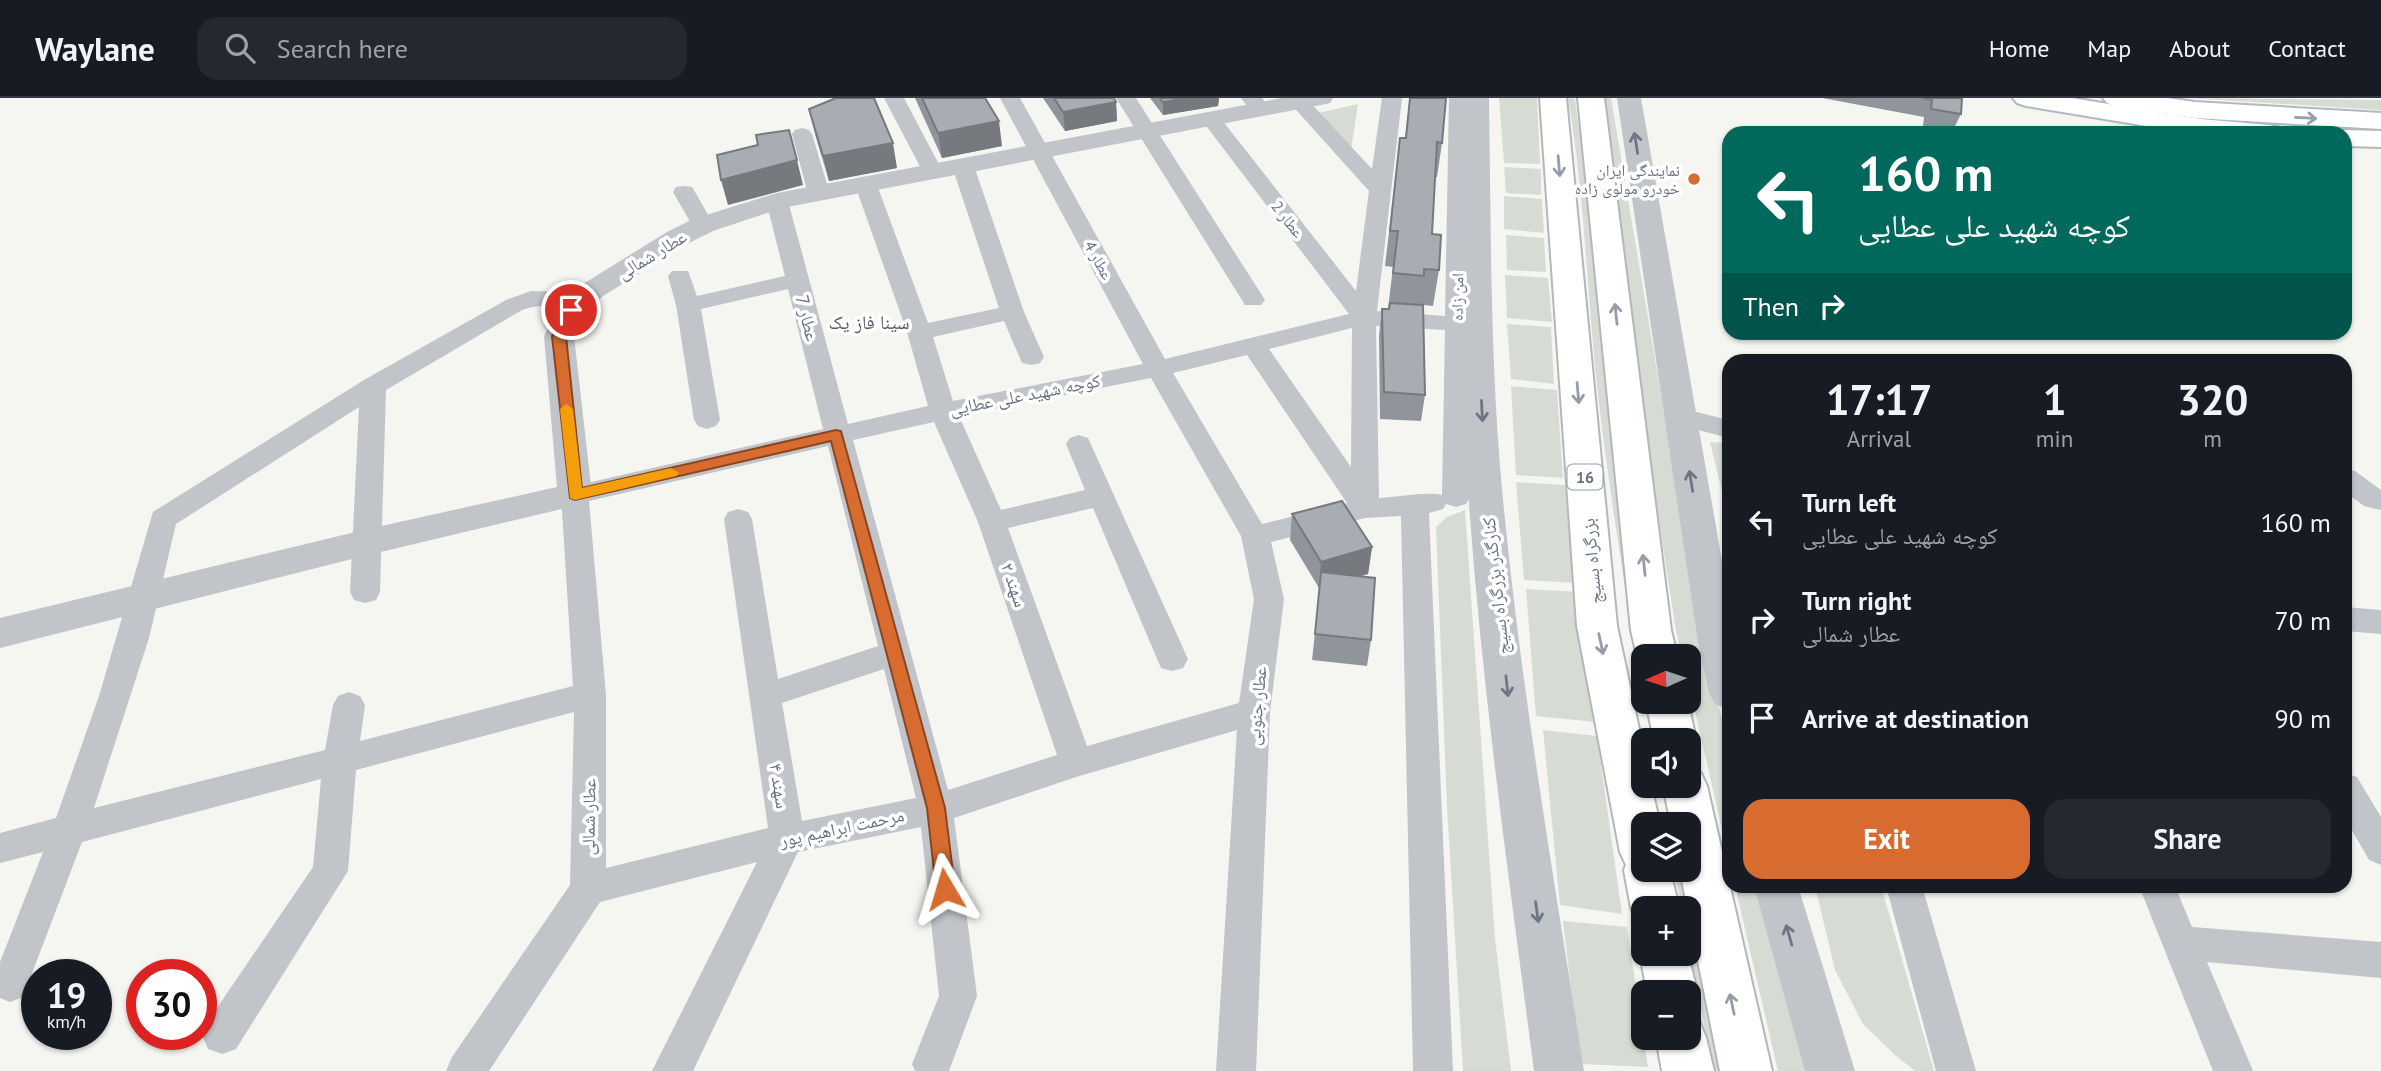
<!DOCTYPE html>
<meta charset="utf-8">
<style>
:root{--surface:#171b24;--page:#242831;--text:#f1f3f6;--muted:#9ea1a6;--line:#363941;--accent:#d86c30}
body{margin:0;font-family:"PT Sans","Noto Naskh Arabic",sans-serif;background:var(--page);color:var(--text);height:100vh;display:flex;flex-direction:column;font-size:26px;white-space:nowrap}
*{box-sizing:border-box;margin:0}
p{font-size:23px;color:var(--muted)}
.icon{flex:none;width:38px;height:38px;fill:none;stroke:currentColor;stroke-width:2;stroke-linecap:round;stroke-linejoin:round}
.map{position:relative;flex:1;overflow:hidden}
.sheet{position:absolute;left:1722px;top:256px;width:630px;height:539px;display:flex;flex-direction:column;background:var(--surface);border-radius:21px;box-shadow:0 2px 5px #0004}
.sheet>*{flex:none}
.top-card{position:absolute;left:1722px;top:28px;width:630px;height:214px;border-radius:21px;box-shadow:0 2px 5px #0004;background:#00695c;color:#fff;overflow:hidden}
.needle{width:46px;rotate:267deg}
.tools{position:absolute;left:1631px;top:546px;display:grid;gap:14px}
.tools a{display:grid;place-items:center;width:70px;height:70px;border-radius:14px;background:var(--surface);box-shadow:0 2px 5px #0004;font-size:35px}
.speed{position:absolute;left:21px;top:861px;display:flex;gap:14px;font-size:35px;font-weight:700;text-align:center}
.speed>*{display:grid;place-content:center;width:91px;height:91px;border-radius:50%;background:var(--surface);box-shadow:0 2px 5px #0004;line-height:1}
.speed small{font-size:18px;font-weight:400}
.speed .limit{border:10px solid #d22;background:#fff;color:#111}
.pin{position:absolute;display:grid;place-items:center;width:60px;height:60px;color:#fff;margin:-30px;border:4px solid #fff;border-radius:50%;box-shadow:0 2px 7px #0007}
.me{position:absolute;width:77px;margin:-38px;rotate:353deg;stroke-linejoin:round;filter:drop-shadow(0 0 5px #0008)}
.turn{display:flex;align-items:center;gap:24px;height:147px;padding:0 21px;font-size:32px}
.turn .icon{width:91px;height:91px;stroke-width:2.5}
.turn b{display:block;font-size:49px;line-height:60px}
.then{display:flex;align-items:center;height:66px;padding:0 21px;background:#0003;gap:14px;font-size:26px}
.eta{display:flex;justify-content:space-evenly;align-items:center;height:119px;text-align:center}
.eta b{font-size:42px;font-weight:700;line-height:49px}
.action{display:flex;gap:14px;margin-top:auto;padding:14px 21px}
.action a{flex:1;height:80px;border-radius:21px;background:var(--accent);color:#fff;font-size:28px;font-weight:700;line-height:80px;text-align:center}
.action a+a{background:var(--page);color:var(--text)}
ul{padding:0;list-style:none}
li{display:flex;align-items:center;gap:21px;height:98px;padding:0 21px}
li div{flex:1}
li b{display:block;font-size:26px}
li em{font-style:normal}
header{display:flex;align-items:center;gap:42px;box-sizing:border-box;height:98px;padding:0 35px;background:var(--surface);border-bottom:2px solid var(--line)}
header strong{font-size:33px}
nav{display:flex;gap:38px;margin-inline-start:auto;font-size:24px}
.search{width:490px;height:63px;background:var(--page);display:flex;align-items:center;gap:18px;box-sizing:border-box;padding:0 24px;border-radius:21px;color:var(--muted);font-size:26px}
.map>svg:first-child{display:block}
</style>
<header>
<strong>Waylane</strong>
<div class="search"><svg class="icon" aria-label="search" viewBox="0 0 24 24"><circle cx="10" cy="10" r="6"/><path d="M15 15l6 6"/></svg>Search here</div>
<nav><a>Home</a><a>Map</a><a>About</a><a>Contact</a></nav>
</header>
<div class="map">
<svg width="2381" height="973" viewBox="0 0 2381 973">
<rect width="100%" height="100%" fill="#f5f6f2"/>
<path fill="#d6dcd4" d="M1499 0H1537L1540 66 1504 65Z
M1568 0 1575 1 1642 506 1652 558H1643V598C1626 498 1610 399 1598 297 1587 199 1585 98 1568 0Z
M1594 0H1611L1701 534 1729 651V762L1689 587V558H1682L1676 533Z
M2188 0 2381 2V12Z
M1358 6 1351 52 1319 15Z
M1504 69 1541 71V97L1506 95Z
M1504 98 1542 101 1544 135 1504 131Z
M1506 137 1544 140 1546 174 1507 172Z
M1505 177 1548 180 1552 224 1507 220Z
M1507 226 1551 229 1554 286 1511 281Z
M1511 288 1557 292 1563 380 1516 377Z
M1710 344 1729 345V423Z
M1516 384 1565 387 1575 485 1524 482Z
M1465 412 1495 841 1511 973H1463L1447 709 1436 429 1447 419Z
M1526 491 1579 494 1596 624 1536 618Z
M1543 632 1597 638 1622 816 1560 807Z
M1689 755 1733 973H1713L1689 848V810H1682L1674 772H1689Z
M1735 788H1762L1806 973H1778Z
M1815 788H1881L1934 973H1915L1896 958 1863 926 1835 872Z
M1563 823 1627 829 1648 969 1580 966Z"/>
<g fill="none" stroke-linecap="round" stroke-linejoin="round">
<defs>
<path id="secondary" d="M2013 0H2072L2200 21 2269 27 2278 29 2282 35H2189L2026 8 2017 5Z
M2345 32 2381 33V49L2345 48V35H2335Z"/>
<path id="primary" d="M2103 0H2167L2195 4 2381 15V31L2195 20 2116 8 2107 5Z"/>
<path id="trunk" d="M1540 0H1566L1617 528 1643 650V688H1651L1660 726H1643V772H1670L1679 810H1643V827L1638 825 1631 810 1624 772 1626 767 1620 754 1577 528Z
M1578 0H1604L1671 532 1677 558H1643V569L1637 558 1631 532Z
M1646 604H1688L1696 642 1690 654 1689 642H1654Z
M1689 671 1701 675 1707 688 1772 973H1720L1680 772H1689V726H1671L1663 688H1689Z
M1643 848V856H1688L1697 894 1689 911V894H1647L1640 856Z
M1689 918 1699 922 1706 940 1714 973H1662L1656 940H1689Z"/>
</defs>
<use href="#secondary" stroke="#b4b7bc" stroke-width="4"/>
<use href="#primary" stroke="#b5b8bc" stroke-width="4"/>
<use href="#trunk" stroke="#b4b7ba" stroke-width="4"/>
<path fill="#c1c4c8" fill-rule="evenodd" d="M884 0H904L943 74 939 78H925Z
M1000 0H1020L1165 261 1349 216 1204 25 1201 21 1204 17H1218L1356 193 1369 93 1289 4 1292 0H1306L1372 71 1382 0H1402L1377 213 1445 218 1449 0H1469V219L1486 222 1489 227 1486 232 1469 234 1470 399 1466 406 1456 409 1446 406 1443 411 1429 415 1453 973H1413L1401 418 1365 420 1271 444 1284 501 1270 614 1256 973H1216L1237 632 1076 679 954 720 977 898 949 973H915L912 966 939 898 921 729 798 754 693 973H652L757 764 600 804 489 973H446L452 959 570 787 574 614 356 672 348 773 236 951 222 956 208 951 202 937 208 923 313 769 321 681 82 744 23 899 10 904 0 900V864L43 754 0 765V735L56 720 99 598 153 414 364 282 506 202 531 193 584 194 592 196 596 201 592 206C569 212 545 203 522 212L386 292 380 494 376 502 365 505 354 502 350 494 359 309 176 426 149 540 94 710 325 652 333 607 338 598 349 594 360 598 365 607 360 643 573 588 561 397 565 390 823 331 788 191 701 211 720 322 716 328 707 331 698 328 694 322 676 207 668 178 672 173H688L697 198 785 178 766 103 769 98H785L788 103 848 326 928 308 907 234 855 87 858 82H874L877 87 928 225 999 210 952 68 956 64H970L974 68 1024 214 1044 259 1040 265 1031 267 1022 265 1004 223 933 239 953 303 1143 266ZM1376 228 1445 232 1442 397C1428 393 1396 399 1379 400ZM1352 230 1351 369 1269 251ZM1247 257 1347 405 1262 426 1173 275ZM1151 280 1241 438 1254 501 1239 605 1087 648 1008 430 1093 410 1161 570 1172 573 1183 570 1188 561 1088 340 1079 337 1070 340 1066 346 1085 392 1001 412 959 318ZM934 324 978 424 1057 657 948 692 853 342ZM828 348 878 548 778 581 752 421 748 414 738 411 728 414 724 421 768 730 606 770V597L589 403ZM884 571 916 700 802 723 782 605Z
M1116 0H1136L1265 202 1261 207H1245Z
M1241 0H1262L1271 11 1268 15C1255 19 1249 11 1241 0Z
M802 30 809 32 812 36 830 96 827 101H811L808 96 792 36 795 32Z
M684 88 692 89 695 94 714 127 711 132H695L692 127 673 94 676 89Z
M1680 310 1729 322V340L1671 325 1667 319 1671 313Z
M2345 371 2355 373 2381 392V412L2364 408 2345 394Z
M2345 509 2381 512V536L2345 533Z
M2345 675 2357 679 2381 719V767L2369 762 2345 720Z
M1886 788H1922L1976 973H1936Z
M2139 788H2175L2192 829 2381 844V880L2207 864 2253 973H2213Z"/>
<path fill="#c1c4c8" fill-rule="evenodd" d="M1282 0H1333L1330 5 1321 7 782 110 713 133 687 146 603 198 584 216 574 238 592 397 587 405 368 457 0 550V520L368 431 557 389 544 238 560 206 583 186 667 134 693 121 777 95Z
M1465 0H1489C1491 130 1490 261 1502 391 1520 586 1554 780 1584 973H1534C1509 779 1481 586 1468 391 1459 261 1463 130 1465 0Z
M1617 0H1641L1729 503V611L1715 606 1709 595 1698 544Z
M1754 788H1798L1855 973H1805Z"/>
<use href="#secondary" fill="#fff" fill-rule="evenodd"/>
<use href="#primary" fill="#fff" fill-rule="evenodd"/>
<use href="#trunk" fill="#fff" fill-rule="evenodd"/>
</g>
<path fill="#90959b" d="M915 0H985L1002 48 942 60Z
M1043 0H1114L1116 4 1117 23 1065 33Z
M1150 0H1219L1218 8 1163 17Z
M1410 0 1442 45 1437 79H1435L1432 136 1439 172 1433 208 1423 207 1425 297 1421 323 1380 321 1379 237 1382 211H1388L1393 169 1385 168 1400 40H1405Z
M1822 0H1962L1961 16 1952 34 1923 28 1924 19Z
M809 11 897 70 829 83 815 36Z
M1292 416 1372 449 1368 476 1359 478 1371 542 1367 568 1312 562 1320 490H1319L1290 442Z"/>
<path fill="#76797e" d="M1189 0H1219L1218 8 1163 17V4Z
M1116 4 1117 23 1065 33 1063 14Z
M999 23 1002 48 942 60 938 35Z
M893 45 897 70 829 83 823 58Z
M797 62 803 87 728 107 721 82Z
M1372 449 1368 476 1319 490 1321 464Z"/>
<path fill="#a8adb4" stroke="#76797e" stroke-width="2" d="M836 0H874L893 45 823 58 809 11Z
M922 0H985L999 23 938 35Z
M1054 0H1114L1116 4 1063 14Z
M1160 0H1189L1163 4Z
M1410 0H1446L1442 45 1437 44 1432 136 1441 137 1439 172 1424 171V178L1393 175 1398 133H1390L1400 40H1406Z
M1923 0H1962L1961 16 1931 11 1932 2Z
M789 32 797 62 721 82 717 57 758 47 756 37Z
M1390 205 1423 207 1425 297 1384 294 1382 211H1389Z
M1342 403 1372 449 1321 464 1292 416Z
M1321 474 1375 480 1371 542 1315 536Z"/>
<defs><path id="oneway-shaft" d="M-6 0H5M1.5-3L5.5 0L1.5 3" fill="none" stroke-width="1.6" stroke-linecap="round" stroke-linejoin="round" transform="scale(1.75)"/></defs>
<g stroke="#959ca8">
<use href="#oneway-shaft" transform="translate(2306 20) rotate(3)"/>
<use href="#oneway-shaft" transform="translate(1559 68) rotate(85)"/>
<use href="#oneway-shaft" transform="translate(1616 216) rotate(-96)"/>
<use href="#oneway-shaft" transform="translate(1578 295) rotate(85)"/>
<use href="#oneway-shaft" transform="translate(1644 467) rotate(-96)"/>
<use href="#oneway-shaft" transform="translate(1601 546) rotate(78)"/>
<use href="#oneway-shaft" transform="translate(1732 906) rotate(-102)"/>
</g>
<g stroke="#6c7686">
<use href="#oneway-shaft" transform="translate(1636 45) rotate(-99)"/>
<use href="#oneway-shaft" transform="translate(1482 313) rotate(87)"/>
<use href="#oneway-shaft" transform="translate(1691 383) rotate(-99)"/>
<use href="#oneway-shaft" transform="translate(1507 588) rotate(84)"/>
<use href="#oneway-shaft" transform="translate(1537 814) rotate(82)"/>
<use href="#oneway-shaft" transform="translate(1789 837) rotate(-106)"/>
</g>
<path fill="#d86c30" stroke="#8c461f" stroke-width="2" d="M571 208 578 212 566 238 582 390 836 332 841 333 945 710 955 791 952 797 945 800 938 797 936 791 927 710 831 343 575 402 570 400 552 238 565 212Z"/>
<path fill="#f59e0b" d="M566 306 573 311 582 390 671 370 679 375 676 378 575 402 570 400 560 311Z"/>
<circle fill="#d86c30" stroke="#fff" stroke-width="2.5" cx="1694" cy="81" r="7"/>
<g text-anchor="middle" stroke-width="7" stroke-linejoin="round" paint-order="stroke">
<g font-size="16" fill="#677282" stroke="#fff" text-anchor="end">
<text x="1680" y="78">نمایندگی ایران<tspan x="1680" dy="18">خودرو مولوی زاده</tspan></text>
</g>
<g font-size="16" fill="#677282" stroke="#fff">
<text transform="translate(1288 121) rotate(52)" y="6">عطار 2</text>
<text transform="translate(1099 162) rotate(61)" y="6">عطار 4</text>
<text transform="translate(1457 199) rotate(-89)" y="6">امن زاده</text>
</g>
<rect fill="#fff" stroke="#959ca8" stroke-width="2" x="1567.5" y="366.5" width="35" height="25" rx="5"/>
<g font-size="16" font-weight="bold" fill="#677282">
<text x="1585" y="385">16</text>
</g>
<g font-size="18" fill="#677282" stroke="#fff">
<text transform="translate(652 157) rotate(-31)" y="6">عطار شمالی</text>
<text transform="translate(807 220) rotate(76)" y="6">عطار 7</text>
<text transform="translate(1025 297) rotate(-11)" y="6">کوچه شهید علی عطایی</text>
<text transform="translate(1592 463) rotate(-95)" y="6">بزرگراه بسیج</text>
<text transform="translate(1014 487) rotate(71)" y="6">سهند ۲</text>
<text transform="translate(1496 488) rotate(-96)" y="6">کنارگذر بزرگراه بسیج</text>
<text transform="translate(1257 608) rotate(-85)" y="6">عطار جنوبی</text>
<text transform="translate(779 688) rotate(81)" y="6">سهند ۴</text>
<text transform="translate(589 719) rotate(-89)" y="6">عطار شمالی</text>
<text transform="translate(842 730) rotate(-12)" y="6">مرحمت ابراهیم پور</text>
</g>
<g font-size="19" fill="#545c67" stroke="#fff">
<text x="869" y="231">سینا فاز یک</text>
</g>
</g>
</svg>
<div class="tools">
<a><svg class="needle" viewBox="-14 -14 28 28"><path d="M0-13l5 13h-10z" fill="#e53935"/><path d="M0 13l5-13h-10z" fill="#9ea1a6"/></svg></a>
<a><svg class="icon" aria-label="sound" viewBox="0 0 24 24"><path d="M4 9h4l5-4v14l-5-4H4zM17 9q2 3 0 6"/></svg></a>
<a><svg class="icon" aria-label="layers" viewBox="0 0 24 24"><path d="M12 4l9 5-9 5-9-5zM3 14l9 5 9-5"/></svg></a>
<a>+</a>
<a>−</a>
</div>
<div class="speed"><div>19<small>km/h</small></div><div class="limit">30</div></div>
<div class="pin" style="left:571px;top:212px;background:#d93025"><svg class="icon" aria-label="arrive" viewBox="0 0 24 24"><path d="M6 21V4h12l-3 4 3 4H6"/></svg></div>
<svg class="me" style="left:945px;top:791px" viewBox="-20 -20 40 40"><path d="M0-17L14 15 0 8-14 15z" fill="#d86c30" stroke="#fff" stroke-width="4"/></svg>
<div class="top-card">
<div class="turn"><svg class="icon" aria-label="left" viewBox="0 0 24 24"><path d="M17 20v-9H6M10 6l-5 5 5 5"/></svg><div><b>160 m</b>کوچه شهید علی عطایی</div></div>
<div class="then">Then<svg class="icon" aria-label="right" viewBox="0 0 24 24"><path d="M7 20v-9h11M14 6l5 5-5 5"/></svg></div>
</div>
<section class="sheet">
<div class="eta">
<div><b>17:17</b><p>Arrival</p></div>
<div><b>1</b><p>min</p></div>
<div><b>320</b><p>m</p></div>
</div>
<ul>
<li><svg class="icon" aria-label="left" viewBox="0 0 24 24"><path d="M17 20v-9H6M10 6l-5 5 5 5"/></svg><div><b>Turn left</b><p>کوچه شهید علی عطایی</p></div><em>160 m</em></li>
<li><svg class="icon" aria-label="right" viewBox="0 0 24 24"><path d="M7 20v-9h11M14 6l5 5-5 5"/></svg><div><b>Turn right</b><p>عطار شمالی</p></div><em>70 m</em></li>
<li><svg class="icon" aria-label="arrive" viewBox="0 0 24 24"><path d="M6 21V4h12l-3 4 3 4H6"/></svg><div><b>Arrive at destination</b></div><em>90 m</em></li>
</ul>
<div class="action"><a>Exit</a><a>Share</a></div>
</section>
</div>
